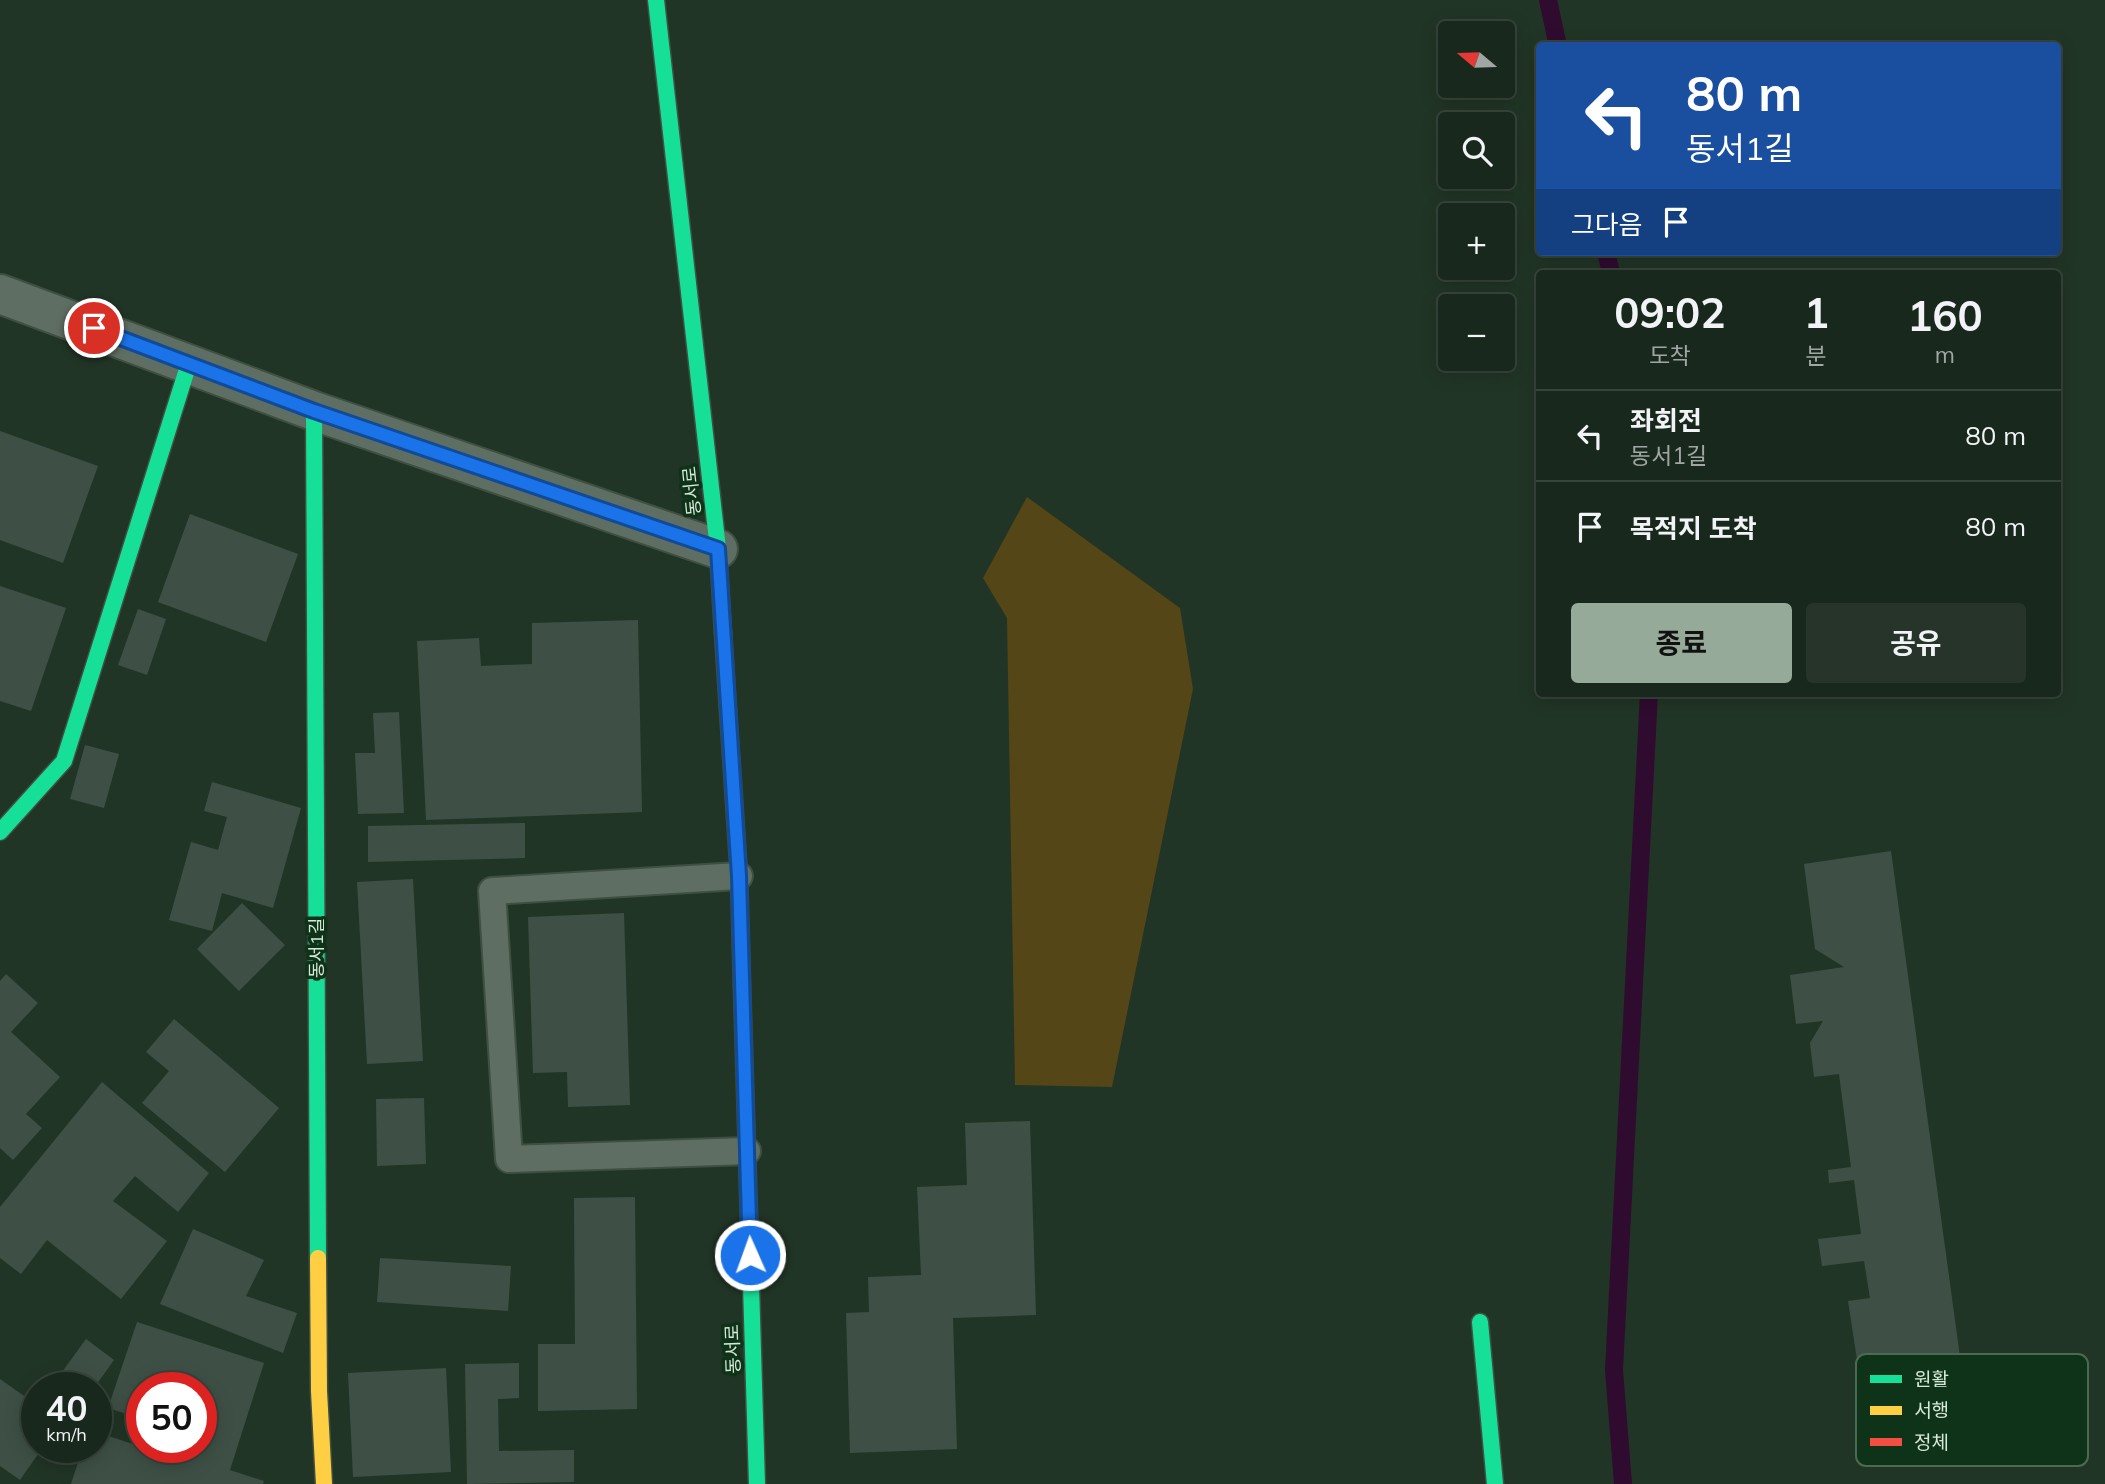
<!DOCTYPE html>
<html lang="ko">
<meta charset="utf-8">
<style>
:root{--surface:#19281c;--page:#263429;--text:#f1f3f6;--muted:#9fa6a3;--line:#37443b;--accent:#96aa9a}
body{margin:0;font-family:Mulish,"Noto Sans KR",sans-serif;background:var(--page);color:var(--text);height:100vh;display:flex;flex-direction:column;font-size:26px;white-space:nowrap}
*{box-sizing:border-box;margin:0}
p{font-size:23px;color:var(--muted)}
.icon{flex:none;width:38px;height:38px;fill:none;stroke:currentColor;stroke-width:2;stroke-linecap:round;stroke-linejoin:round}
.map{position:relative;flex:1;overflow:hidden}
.sheet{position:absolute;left:1536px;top:270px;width:525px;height:427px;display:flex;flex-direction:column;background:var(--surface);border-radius:7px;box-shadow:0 4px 18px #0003,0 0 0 2px var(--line)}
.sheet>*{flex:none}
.guide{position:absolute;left:1536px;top:42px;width:525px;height:214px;border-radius:7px;box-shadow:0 4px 18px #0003,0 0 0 2px var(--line);background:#1a4fa0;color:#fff;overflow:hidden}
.needle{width:46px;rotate:289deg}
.fabs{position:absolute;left:1438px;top:21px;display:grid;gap:14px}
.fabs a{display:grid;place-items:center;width:77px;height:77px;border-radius:7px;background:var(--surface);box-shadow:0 4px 18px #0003,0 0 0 2px var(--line);font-size:35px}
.speed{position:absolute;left:21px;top:1372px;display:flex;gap:14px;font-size:35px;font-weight:700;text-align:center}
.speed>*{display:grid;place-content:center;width:91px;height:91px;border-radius:50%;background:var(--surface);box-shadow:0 4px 18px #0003,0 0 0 2px var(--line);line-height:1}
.speed small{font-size:18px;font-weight:400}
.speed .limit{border:10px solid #d22;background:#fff;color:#111}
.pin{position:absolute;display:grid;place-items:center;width:60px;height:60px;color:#fff;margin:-30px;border:4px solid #fff;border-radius:50%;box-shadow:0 2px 7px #0007}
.me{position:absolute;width:77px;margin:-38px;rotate:358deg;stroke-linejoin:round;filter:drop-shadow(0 0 5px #0008)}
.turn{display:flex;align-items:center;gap:24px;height:147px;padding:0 35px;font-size:32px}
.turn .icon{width:91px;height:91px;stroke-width:2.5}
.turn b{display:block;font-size:49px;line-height:60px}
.then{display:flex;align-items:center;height:66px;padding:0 35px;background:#0003;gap:14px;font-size:26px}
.eta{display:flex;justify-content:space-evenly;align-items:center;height:119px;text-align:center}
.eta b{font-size:42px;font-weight:700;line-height:49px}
.button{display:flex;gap:14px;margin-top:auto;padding:14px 35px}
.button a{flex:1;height:80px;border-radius:7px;background:var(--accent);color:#111;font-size:28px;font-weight:700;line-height:80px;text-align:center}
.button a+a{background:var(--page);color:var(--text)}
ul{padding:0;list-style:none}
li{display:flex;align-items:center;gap:21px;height:91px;padding:0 35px;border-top:2px solid var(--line)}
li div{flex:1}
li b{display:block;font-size:26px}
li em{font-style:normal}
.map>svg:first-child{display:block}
</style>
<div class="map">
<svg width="2105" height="1484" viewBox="0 0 2105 1484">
<rect width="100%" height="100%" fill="#213526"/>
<path fill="#544616" d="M1027 497 1180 608 1193 689 1112 1087 1015 1085 1007 618 983 578Z"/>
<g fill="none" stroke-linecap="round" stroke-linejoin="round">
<path stroke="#300b30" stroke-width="18" d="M1548 0 1558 46
M1606 252 1611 273
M1623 1484 1614 1370 1649 693"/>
</g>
<path fill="#3e5045" d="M0 431 98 466 63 563 0 540Z
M190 514 298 554 266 642 158 602Z
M0 586 66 608 31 711 0 701Z
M138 609 166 619 147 675 118 665Z
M638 620 642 812 426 820 417 641 479 638 481 666 532 664V623Z
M399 712 404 813 358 814 355 753H375L373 713Z
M85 745 119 754 104 808 70 799Z
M212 782 301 808 273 908 222 893 212 931 169 920 191 842 218 850 227 817 204 811Z
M525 823V858L368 862V826Z
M1891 851 1961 1364 1860 1379 1848 1301 1870 1298 1864 1261 1822 1266 1818 1239 1861 1234 1854 1180 1829 1183 1828 1170 1851 1167 1839 1074 1814 1077 1810 1043 1823 1021 1796 1024 1790 975 1844 967 1815 949 1804 864Z
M413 879 423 1061 367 1064 357 882Z
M242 903 285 945 239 991 197 949Z
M624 913 630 1105 568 1107 567 1072 533 1073 528 917Z
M6 974 38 1003 11 1032 60 1077 26 1114 42 1128 13 1160 0 1148V981Z
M174 1019 279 1108 225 1172 142 1103 169 1071 146 1052Z
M102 1082 209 1173 178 1212 135 1176 113 1201 167 1241 121 1299 47 1240 21 1274 0 1258V1207Z
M424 1098 426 1164 377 1166 376 1099Z
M1030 1121 1036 1315 953 1318 957 1449 850 1453 846 1313 869 1312 868 1277 921 1275 917 1187 967 1185 965 1123Z
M635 1197 637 1409 538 1411V1344H575L574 1198Z
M193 1229 264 1260 246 1296 297 1313 283 1353 160 1304Z
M380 1258 511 1266 508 1311 377 1302Z
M137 1322 264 1363 230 1470 264 1481 263 1484H71L83 1447H96V1432L142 1447H201V1388H142V1419L108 1408Z
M86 1339 114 1360 94 1388H60L54 1383Z
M519 1363V1398L498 1399 499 1451 574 1450V1482L467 1484 465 1364Z
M446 1368 451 1472 353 1477 348 1373Z
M0 1379 37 1405V1447H43L20 1480 0 1466Z"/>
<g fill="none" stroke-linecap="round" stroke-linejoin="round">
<defs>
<path id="lane" d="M739 876 492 891 509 1159 747 1151"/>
<path id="street" d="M0 294 314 411 718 549"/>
<path id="fast" d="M656 0 718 549 723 633
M314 411 318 1258
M0 832 64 761 189 363
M742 986 757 1484
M1480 1322 1495 1484"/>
<path id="slow" d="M318 1258 319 1391 324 1484"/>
<path id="jam" d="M723 633 739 876 742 986"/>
</defs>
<use href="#lane" stroke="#3f5043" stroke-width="30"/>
<use href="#street" stroke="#3f5043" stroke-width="42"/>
<use href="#fast" stroke="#3f5043" stroke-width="19"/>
<use href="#slow" stroke="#3f5043" stroke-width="19"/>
<use href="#jam" stroke="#3f5043" stroke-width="19"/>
<use href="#lane" stroke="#5f6e62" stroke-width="26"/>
<use href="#street" stroke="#5f6e62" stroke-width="38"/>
<use href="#fast" stroke="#16e098" stroke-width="16"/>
<use href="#slow" stroke="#ffcf43" stroke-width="16"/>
<use href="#jam" stroke="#f24e42" stroke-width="16"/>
</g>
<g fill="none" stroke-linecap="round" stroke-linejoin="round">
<defs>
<path id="route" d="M94 328 314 411 718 549 739 876 750 1255"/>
</defs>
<use href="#route" stroke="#114b97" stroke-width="18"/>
<use href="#route" stroke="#1a73e8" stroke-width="12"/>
</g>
<g text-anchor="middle" stroke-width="7" stroke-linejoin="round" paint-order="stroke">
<g font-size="18" fill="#d5e9d8" stroke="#0e3318">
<text transform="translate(692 491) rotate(-96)" y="6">동서로</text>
<text transform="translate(317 948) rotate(-90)" y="6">동서1길</text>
<text transform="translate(733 1349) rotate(-92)" y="6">동서로</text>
</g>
</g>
<rect x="1856" y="1354" width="232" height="112" rx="10" fill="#0e3318" stroke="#4a6a52" stroke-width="2"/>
<rect x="1870" y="1375" width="32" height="8" fill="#16e098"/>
<rect x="1870" y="1406" width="32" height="9" fill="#ffcf43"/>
<rect x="1870" y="1438" width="32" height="8" fill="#f24e42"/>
<g font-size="19" fill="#d5e9d8">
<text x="1914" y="1386">원활</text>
<text x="1914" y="1417">서행</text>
<text x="1914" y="1449">정체</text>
</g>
</svg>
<div class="fabs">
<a><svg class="needle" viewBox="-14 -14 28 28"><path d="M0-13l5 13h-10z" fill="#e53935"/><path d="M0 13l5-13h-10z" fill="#9fa6a3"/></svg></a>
<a><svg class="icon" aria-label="search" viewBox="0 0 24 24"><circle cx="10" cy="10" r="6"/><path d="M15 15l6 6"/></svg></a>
<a>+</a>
<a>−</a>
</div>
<div class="speed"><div>40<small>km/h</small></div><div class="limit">50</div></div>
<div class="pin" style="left:94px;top:328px;background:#d93025"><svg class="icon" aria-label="arrive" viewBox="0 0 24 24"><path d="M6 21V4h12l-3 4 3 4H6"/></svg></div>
<svg class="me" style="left:750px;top:1255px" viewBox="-20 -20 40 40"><circle r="17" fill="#1a73e8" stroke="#fff" stroke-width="3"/><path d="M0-11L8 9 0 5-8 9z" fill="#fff"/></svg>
<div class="guide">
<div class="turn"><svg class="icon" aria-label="left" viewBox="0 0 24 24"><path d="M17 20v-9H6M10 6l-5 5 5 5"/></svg><div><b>80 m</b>동서1길</div></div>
<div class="then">그다음<svg class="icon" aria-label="arrive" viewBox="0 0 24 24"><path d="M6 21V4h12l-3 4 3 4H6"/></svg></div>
</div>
<section class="sheet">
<div class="eta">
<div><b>09:02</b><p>도착</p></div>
<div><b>1</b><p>분</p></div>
<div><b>160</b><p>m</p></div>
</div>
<ul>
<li><svg class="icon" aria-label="left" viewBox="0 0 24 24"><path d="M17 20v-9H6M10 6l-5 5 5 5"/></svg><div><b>좌회전</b><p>동서1길</p></div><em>80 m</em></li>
<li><svg class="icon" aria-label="arrive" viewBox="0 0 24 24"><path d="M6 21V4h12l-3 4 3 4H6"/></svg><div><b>목적지 도착</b></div><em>80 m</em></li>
</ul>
<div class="button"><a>종료</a><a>공유</a></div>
</section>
</div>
